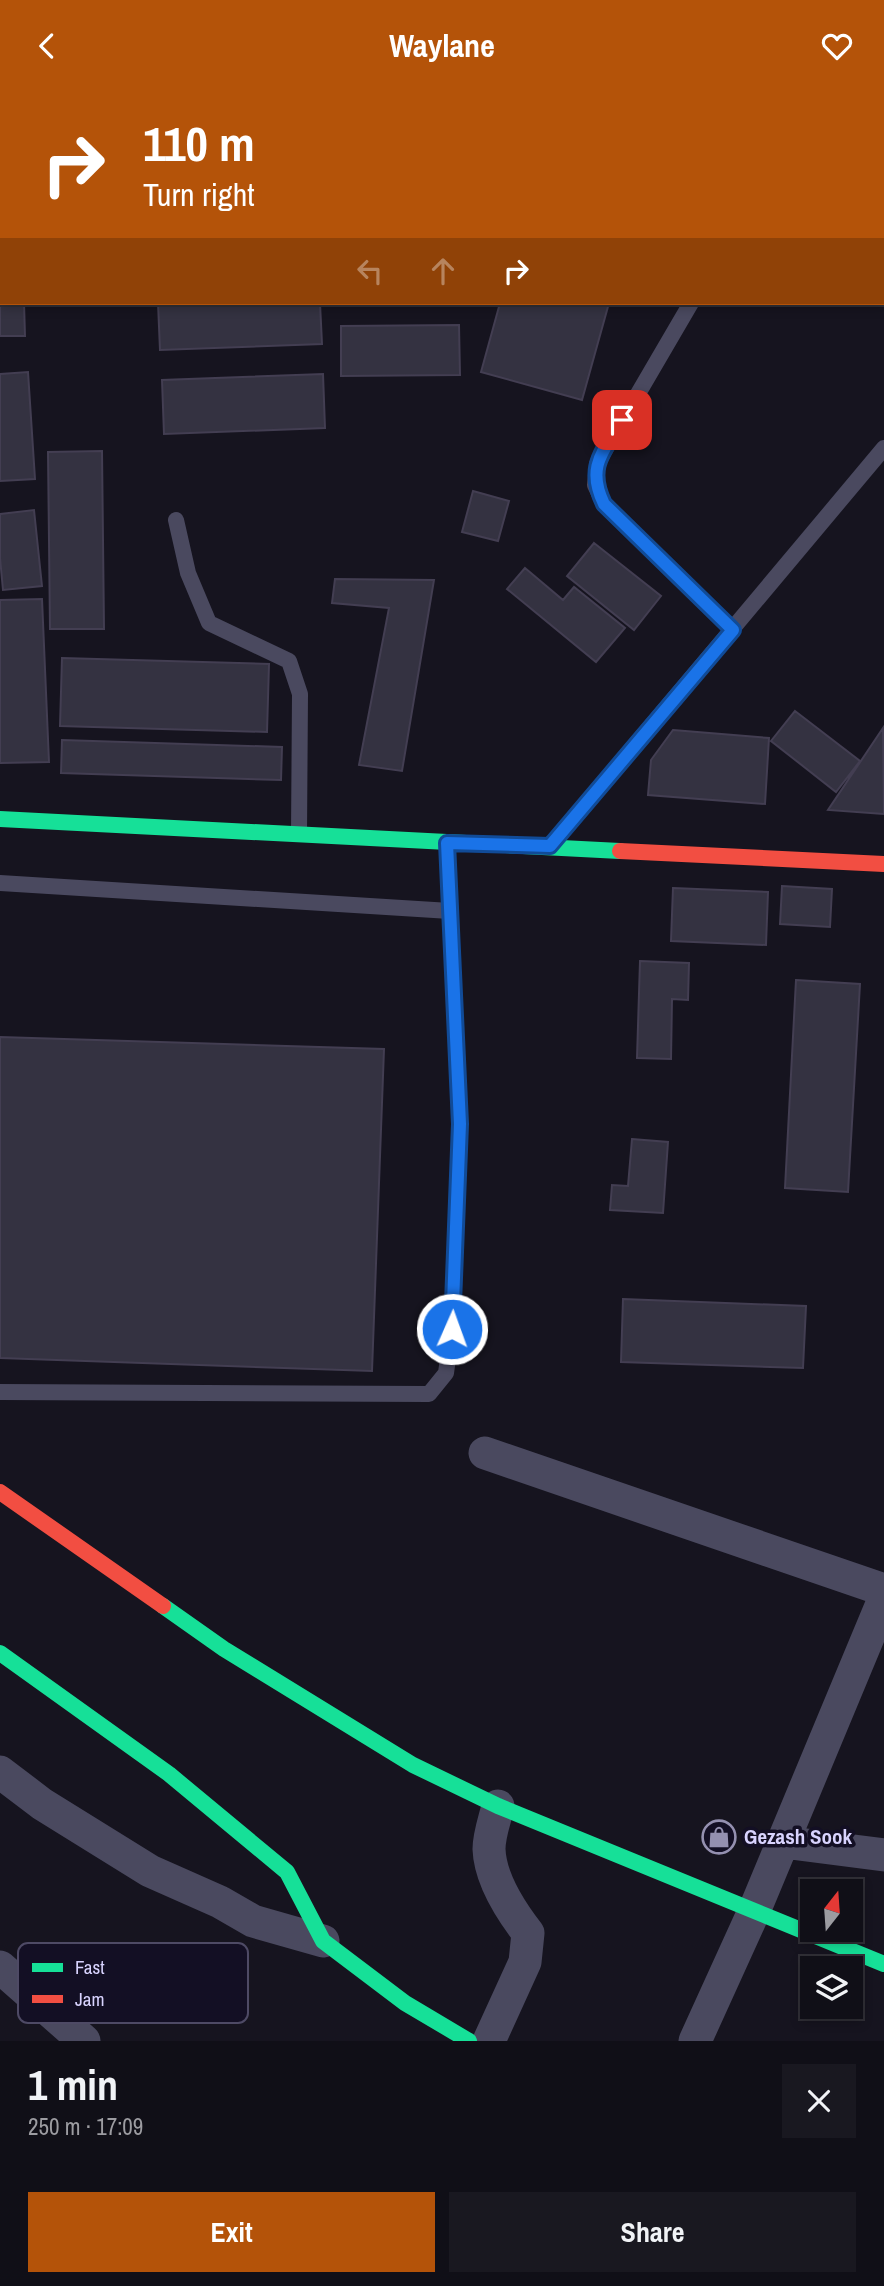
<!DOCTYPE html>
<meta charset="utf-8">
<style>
:root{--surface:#100f17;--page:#191820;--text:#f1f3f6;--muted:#9c9ca1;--line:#302f36;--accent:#b45309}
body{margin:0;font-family:"Archivo Narrow",sans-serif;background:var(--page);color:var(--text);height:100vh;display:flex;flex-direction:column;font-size:26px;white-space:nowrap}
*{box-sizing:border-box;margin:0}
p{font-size:23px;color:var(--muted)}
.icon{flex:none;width:38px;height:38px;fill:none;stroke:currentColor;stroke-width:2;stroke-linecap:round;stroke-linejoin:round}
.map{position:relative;height:1950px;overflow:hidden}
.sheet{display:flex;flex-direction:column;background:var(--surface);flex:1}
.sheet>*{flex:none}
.guide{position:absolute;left:0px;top:0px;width:886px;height:214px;box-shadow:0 4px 10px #0003,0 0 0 2px var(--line);background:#b45309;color:#fff;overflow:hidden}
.needle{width:46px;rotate:17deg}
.controls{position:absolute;left:800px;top:1788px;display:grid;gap:14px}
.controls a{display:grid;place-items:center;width:63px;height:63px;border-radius:0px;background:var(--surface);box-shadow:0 4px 10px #0003,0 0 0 2px var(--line);font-size:35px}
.pin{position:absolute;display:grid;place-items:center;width:60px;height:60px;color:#fff;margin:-30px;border-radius:14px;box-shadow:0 4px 10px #0006}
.me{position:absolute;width:77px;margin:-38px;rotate:2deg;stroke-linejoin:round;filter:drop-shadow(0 0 5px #0008)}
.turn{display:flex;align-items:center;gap:24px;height:147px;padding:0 28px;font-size:32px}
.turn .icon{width:91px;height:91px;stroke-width:2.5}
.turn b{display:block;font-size:49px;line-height:60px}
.lanes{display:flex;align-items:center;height:66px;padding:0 28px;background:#0003;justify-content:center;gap:35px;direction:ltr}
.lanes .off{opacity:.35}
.round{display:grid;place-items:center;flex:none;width:74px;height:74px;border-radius:0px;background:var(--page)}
.head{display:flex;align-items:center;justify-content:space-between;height:119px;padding:0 28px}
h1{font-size:42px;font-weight:700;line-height:52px}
.primary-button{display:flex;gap:14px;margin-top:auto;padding:14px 28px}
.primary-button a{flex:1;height:80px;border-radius:0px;background:var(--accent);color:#fff;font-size:28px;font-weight:700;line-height:80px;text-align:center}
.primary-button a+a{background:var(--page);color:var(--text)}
header{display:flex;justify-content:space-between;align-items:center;height:91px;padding:0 28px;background:var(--accent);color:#fff;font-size:32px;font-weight:700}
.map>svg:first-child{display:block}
</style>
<header><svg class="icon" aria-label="back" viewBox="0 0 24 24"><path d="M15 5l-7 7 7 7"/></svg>Waylane<svg class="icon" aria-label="heart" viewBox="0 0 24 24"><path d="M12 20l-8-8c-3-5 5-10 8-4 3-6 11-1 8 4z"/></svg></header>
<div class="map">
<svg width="884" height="1950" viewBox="0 0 884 1950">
<rect width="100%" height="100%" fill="#16141f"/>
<path fill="#343241" stroke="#433e52" stroke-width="2" d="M190 0H309V2H190Z
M329 0H448V2H329Z
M547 0H604L546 2Z
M0 30H2V78H0Z
M0 202 2 212H24L25 245H0Z
M158 212H320L322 253 160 259Z
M500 212H609L582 309 481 281Z
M459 234 460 284 341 285V235Z
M28 281 35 388 0 390V283Z
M323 283 325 337 164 343 162 289Z
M102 360 104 538H50L48 361Z
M473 400 509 410 498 450 462 441Z
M34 419 42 495 3 499 0 467V423Z
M594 452 661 505 634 539 567 485Z
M525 477 563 509 574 496 625 537 596 571 507 498Z
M335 488 434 489 402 680 359 674 389 517 332 512Z
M42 508 49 671 0 672V509Z
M62 567 269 573 267 641 60 635Z
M795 620 860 670 836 701 771 650Z
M883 637 884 723 828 719Z
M673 639 769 647 765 713 648 704 651 669Z
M62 649 282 656 281 689 61 682Z
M782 795 832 798 830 836 780 833Z
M673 797 768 801 766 854 671 850Z
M640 870 689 872 688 909 672 908 671 968 637 967Z
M796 889 860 893 848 1101 785 1097Z
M0 946 384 958 372 1280 0 1267Z
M632 1048 668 1051 663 1122 610 1119 612 1094 628 1095Z
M623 1208 806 1215 803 1277 621 1271Z"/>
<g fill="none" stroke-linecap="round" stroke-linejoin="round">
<path stroke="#4a495f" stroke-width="16" d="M857 2 858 0
M691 212 597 373 595 394 604 413 733 539
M176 429 188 482 209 532 289 570 300 603 299 743
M552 753 884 357
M0 792 450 820
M0 1301 429 1303 446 1282 452 1238 460 1033 447 752"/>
<path stroke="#4a495f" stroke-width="33" d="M485 1362 884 1499
M0 1681 42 1713 150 1780 220 1811 253 1830 323 1850
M783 1751 884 1764
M0 1876 84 1950
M489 1950 525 1871 528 1842C511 1820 490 1787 489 1758 489 1744 495 1728 498 1715
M695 1950 755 1818 884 1508"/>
<path stroke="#16e098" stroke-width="16" d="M0 728 620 760
M163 1515 224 1558 413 1674 498 1715 884 1873
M0 1562 169 1683 287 1781 323 1850 405 1912 469 1950"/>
<path stroke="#f24e42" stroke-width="16" d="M620 760 884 773
M0 1401 163 1515"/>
</g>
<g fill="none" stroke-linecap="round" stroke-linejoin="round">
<defs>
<path id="route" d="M452 1238 460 1033 447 752 550 755 733 539 604 413C586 376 603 361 622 329"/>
</defs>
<use href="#route" stroke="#114b97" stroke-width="18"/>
<use href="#route" stroke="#1a73e8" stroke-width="12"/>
</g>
<defs>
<symbol id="shop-ring" viewBox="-11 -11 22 22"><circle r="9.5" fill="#130f24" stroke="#9490b0" stroke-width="1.5"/><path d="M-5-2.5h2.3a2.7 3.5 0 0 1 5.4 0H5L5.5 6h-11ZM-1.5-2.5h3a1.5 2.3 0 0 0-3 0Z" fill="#9490b0"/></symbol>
</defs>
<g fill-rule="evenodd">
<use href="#shop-ring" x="700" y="1727" width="38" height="38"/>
</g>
<g text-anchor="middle" stroke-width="7" stroke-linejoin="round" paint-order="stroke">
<g font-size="21" font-weight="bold" fill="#d8d3fe" stroke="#130f24" text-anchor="start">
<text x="744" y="1753">Gezash Sook</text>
</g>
</g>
<rect x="18" y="1852" width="230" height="80" rx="10" fill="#130f24" stroke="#4e4a65" stroke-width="2"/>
<rect x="32" y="1872" width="31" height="9" fill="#16e098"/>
<rect x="32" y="1904" width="31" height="8" fill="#f24e42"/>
<g font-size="19" fill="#d8d3fe">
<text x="75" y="1883">Fast</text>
<text x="75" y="1915">Jam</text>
</g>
</svg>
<div class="controls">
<a><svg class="needle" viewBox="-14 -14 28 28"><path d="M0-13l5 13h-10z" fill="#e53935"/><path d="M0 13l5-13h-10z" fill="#9c9ca1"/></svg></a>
<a><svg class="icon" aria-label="layers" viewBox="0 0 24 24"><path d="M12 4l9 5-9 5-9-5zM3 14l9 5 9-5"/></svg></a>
</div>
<div class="pin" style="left:622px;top:329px;background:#d93025"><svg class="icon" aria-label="arrive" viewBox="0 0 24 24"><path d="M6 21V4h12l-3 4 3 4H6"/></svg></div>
<svg class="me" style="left:452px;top:1238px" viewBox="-20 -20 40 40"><circle r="17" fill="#1a73e8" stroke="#fff" stroke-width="3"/><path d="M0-11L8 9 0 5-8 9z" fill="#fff"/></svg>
<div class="guide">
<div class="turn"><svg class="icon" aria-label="right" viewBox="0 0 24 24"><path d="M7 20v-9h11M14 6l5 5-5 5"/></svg><div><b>110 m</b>Turn right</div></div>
<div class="lanes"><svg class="icon off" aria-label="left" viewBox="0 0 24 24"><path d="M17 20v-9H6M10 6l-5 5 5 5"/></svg><svg class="icon off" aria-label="ahead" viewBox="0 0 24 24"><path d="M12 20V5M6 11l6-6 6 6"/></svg><svg class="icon" aria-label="right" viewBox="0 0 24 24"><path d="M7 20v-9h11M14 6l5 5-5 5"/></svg></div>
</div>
</div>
<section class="sheet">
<div class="head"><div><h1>1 min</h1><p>250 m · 17:09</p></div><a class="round"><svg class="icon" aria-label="close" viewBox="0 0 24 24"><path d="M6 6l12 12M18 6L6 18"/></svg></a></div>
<div class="primary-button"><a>Exit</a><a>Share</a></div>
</section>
